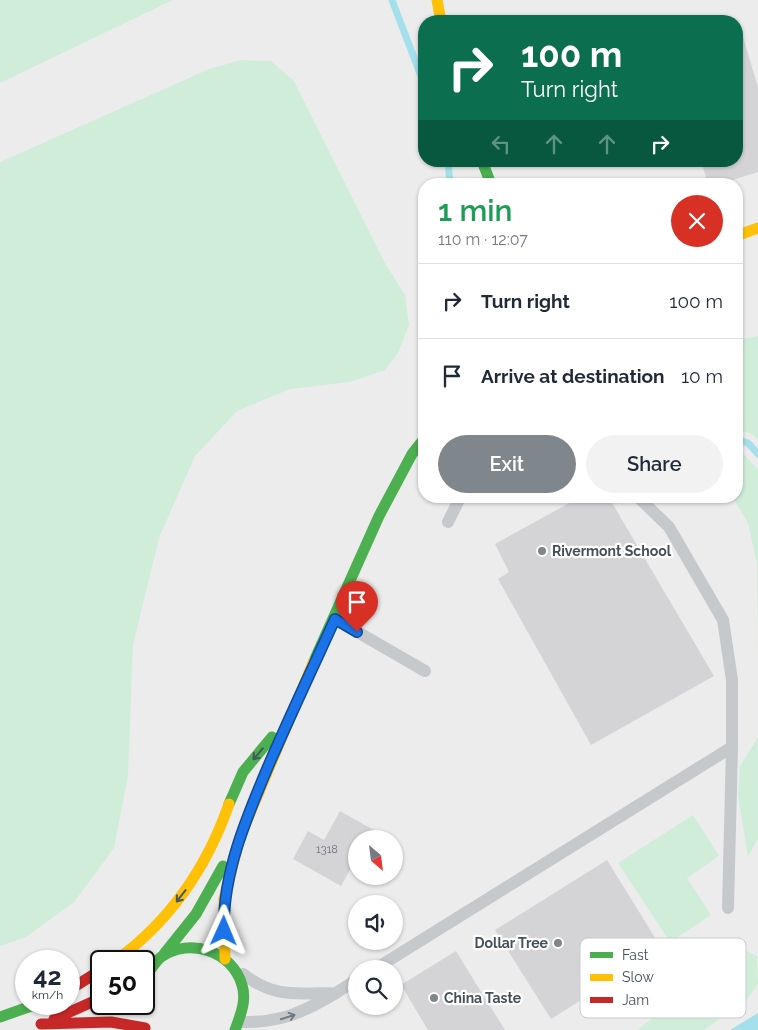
<!DOCTYPE html>
<meta charset="utf-8">
<style>
:root{--surface:#fff;--page:#f2f2f3;--text:#1f2937;--muted:#747a83;--line:#e0e1e3;--accent:#7f878c}
body{margin:0;font-family:Raleway,sans-serif;background:var(--page);color:var(--text);height:100vh;display:flex;flex-direction:column;font-size:19px;white-space:nowrap}
*{box-sizing:border-box;margin:0}
p{font-size:16px;color:var(--muted)}
.icon{flex:none;width:28px;height:28px;fill:none;stroke:currentColor;stroke-width:2;stroke-linecap:round;stroke-linejoin:round}
.map{position:relative;flex:1;overflow:hidden}
.sheet{position:absolute;left:418px;top:178px;width:325px;height:325px;display:flex;flex-direction:column;background:var(--surface);border-radius:20px;box-shadow:0 1px 4px #0004}
.sheet>*{flex:none}
.guide{position:absolute;left:418px;top:15px;width:325px;height:152px;border-radius:20px;box-shadow:0 1px 4px #0004;background:#0b6e4f;color:#fff;overflow:hidden}
.needle{width:32px;rotate:152deg}
.controls{position:absolute;left:348px;top:830px;display:grid;gap:10px}
.controls a{display:grid;place-items:center;width:55px;height:55px;border-radius:50%;background:var(--surface);box-shadow:0 1px 4px #0004;font-size:25px}
.speed{position:absolute;left:15px;top:950px;display:flex;gap:10px;font-size:25px;font-weight:700;text-align:center}
.speed>*{display:grid;place-content:center;width:65px;height:65px;border-radius:50%;background:var(--surface);box-shadow:0 1px 4px #0004;line-height:1}
.speed small{font-size:12px;font-weight:400}
.speed .limit{border:2px solid #111;border-radius:8px;background:#fff;color:#111}
.pin{position:absolute;display:grid;place-items:center;width:42px;height:42px;color:#fff;margin:-51px -21px;border-radius:50% 50% 50% 0;rotate:-45deg;box-shadow:0 0 5px #0007}
.pin .icon{rotate:45deg}
.me{position:absolute;width:55px;margin:-28px;rotate:1deg;stroke-linejoin:round;filter:drop-shadow(0 0 4px #0008)}
.turn{display:flex;align-items:center;gap:18px;height:105px;padding:0 20px;font-size:22px}
.turn .icon{width:65px;height:65px;stroke-width:2.5}
.turn b{display:block;font-size:35px;line-height:42px}
.lanes{display:flex;align-items:center;height:48px;padding:0 20px;background:#0003;justify-content:center;gap:25px;direction:ltr}
.lanes .off{opacity:.35}
.round{display:grid;place-items:center;flex:none;width:52px;height:52px;border-radius:26px;background:var(--page)}
.summary{display:flex;align-items:center;justify-content:space-between;height:85px;padding:0 20px}
h1{font-size:30px;font-weight:600;line-height:38px;color:#1e9e55}
.primary-button{display:flex;gap:10px;margin-top:auto;padding:10px 20px}
.primary-button a{flex:1;height:58px;border-radius:30px;background:var(--accent);color:#fff;font-size:20px;font-weight:600;line-height:58px;text-align:center}
.primary-button a+a{background:var(--page);color:var(--text)}
ul{padding:0;list-style:none}
li{display:flex;align-items:center;gap:15px;height:75px;padding:0 20px;border-top:1px solid var(--line)}
li div{flex:1}
li b{display:block;font-size:19px}
li em{font-style:normal}
.map>svg:first-child{display:block}
</style>
<div class="map">
<svg width="758" height="1030" viewBox="0 0 758 1030">
<rect width="100%" height="100%" fill="#edecec"/>
<path fill="#d0edd9" d="M0 0H173L0 83Z
M241 60 271 61 294 81 386 265 405 295 409 325 398 353 385 370 350 382 290 389 237 411 195 456 159 538 133 645 128 776 114 848 74 902 26 937 0 946V162L209 69Z
M758 336V440L750 433 736 429V340Z
M736 452 743 454 758 469V656L757 564 748 523 732 496H736Z
M758 737V839L748 856 738 796 740 766Z
M693 815 719 856 687 878 711 915 670 942 618 863Z
M743 949 757 956 758 984 746 1001 704 1030H637Z"/>
<path fill="#a4e0eb" d="M758 1013V1030H730Z"/>
<g fill="none" stroke-linecap="round" stroke-linejoin="round">
<path stroke="#a4e0eb" stroke-width="7" d="M392 0 424 84
M448 161 450 184
M736 439 748 443 758 454"/>
</g>
<path fill="#d4d4d7" d="M736 30H741L758 87V172L720 184H708L701 161H736Z
M582 496H608L714 676 591 745 498 579 509 572 495 544Z
M340 811 390 839H356V859L341 886 293 859 308 831 324 840Z
M607 860 662 949 551 1019 495 930Z
M456 951 478 987 505 1030H428L401 985Z"/>
<g fill="none" stroke-linecap="round" stroke-linejoin="round">
<path stroke="#c6c9cb" stroke-width="12" d="M448 522 461 496
M335 619 425 671
M728 908 732 747
M375 969 732 747V680L723 620 669 527 637 496
M336 993 356 980
M240 1022C280 1023 302 1013 336 993 296 993 276 999 243 974"/>
<path stroke="#4caf50" stroke-width="11" d="M482 161 491 184
M314 661 379 516 412 454 424 439
M229 804 243 772 272 737
M164 954 196 914 223 866
M144 978C149 972 155 962 161 957 190 937 232 951 242 985 247 1001 240 1016 235 1030
M0 1017 37 1004"/>
<path stroke="#ffc107" stroke-width="11" d="M437 0 441 21
M736 236 758 228
M225 959 224 899 240 837 314 661
M115 961C169 922 207 867 229 804"/>
<path stroke="#c62828" stroke-width="11" d="M69 990 101 970
M54 1019 101 998
M41 1024 111 1022 145 1028"/>
</g>
<defs><path id="oneway-shaft" d="M-6 0H5M1.5-3L5.5 0L1.5 3" fill="none" stroke-width="1.6" stroke-linecap="round" stroke-linejoin="round" transform="scale(1.25)"/></defs>
<g stroke="#455a58">
<use href="#oneway-shaft" transform="translate(258 754) rotate(130)"/>
<use href="#oneway-shaft" transform="translate(181 896) rotate(128)"/>
</g>
<use stroke="#727a81" href="#oneway-shaft" transform="translate(288 1017) rotate(-18)"/>
<g fill="none" stroke-linecap="round" stroke-linejoin="round">
<defs>
<path id="route" d="M224 931C222 873 248 814 270 762 291 714 313 667 335 619L357 632"/>
</defs>
<use href="#route" stroke="#114b97" stroke-width="12"/>
<use href="#route" stroke="#1a73e8" stroke-width="9"/>
</g>
<g fill="#7f878c" stroke="#fff" stroke-width="2">
<circle cx="542" cy="551" r="5"/>
<circle cx="558" cy="943" r="5"/>
<circle cx="434" cy="998" r="5"/>
</g>
<g text-anchor="middle" stroke-width="4.5" stroke-linejoin="round" paint-order="stroke">
<g font-size="11" fill="#6a727a">
<text x="327" y="853">1318</text>
</g>
<g font-size="14" font-weight="bold" fill="#445059" stroke="#fff" text-anchor="start">
<text x="552" y="556">Rivermont School</text>
<text x="548" y="948" text-anchor="end">Dollar Tree</text>
<text x="444" y="1003">China Taste</text>
</g>
</g>
<rect x="580" y="938" width="166" height="80" rx="8" fill="#fff" stroke="#c7cacd" stroke-width="1"/>
<rect x="590" y="952" width="23" height="6" fill="#4caf50"/>
<rect x="590" y="974" width="23" height="7" fill="#ffc107"/>
<rect x="590" y="997" width="23" height="6" fill="#c62828"/>
<g font-size="14" fill="#445059">
<text x="622" y="960">Fast</text>
<text x="622" y="982">Slow</text>
<text x="622" y="1005">Jam</text>
</g>
</svg>
<div class="controls">
<a><svg class="needle" viewBox="-14 -14 28 28"><path d="M0-13l5 13h-10z" fill="#e53935"/><path d="M0 13l5-13h-10z" fill="#747a83"/></svg></a>
<a><svg class="icon" aria-label="sound" viewBox="0 0 24 24"><path d="M4 9h4l5-4v14l-5-4H4zM17 9q2 3 0 6"/></svg></a>
<a><svg class="icon" aria-label="search" viewBox="0 0 24 24"><circle cx="10" cy="10" r="6"/><path d="M15 15l6 6"/></svg></a>
</div>
<div class="speed"><div>42<small>km/h</small></div><div class="limit">50</div></div>
<div class="pin" style="left:357px;top:632px;background:#d93025"><svg class="icon" aria-label="arrive" viewBox="0 0 24 24"><path d="M6 21V4h12l-3 4 3 4H6"/></svg></div>
<svg class="me" style="left:224px;top:931px" viewBox="-20 -20 40 40"><path d="M0-17L14 15 0 8-14 15z" fill="#1a73e8" stroke="#fff" stroke-width="4"/></svg>
<div class="guide">
<div class="turn"><svg class="icon" aria-label="right" viewBox="0 0 24 24"><path d="M7 20v-9h11M14 6l5 5-5 5"/></svg><div><b>100 m</b>Turn right</div></div>
<div class="lanes"><svg class="icon off" aria-label="left" viewBox="0 0 24 24"><path d="M17 20v-9H6M10 6l-5 5 5 5"/></svg><svg class="icon off" aria-label="ahead" viewBox="0 0 24 24"><path d="M12 20V5M6 11l6-6 6 6"/></svg><svg class="icon off" aria-label="ahead" viewBox="0 0 24 24"><path d="M12 20V5M6 11l6-6 6 6"/></svg><svg class="icon" aria-label="right" viewBox="0 0 24 24"><path d="M7 20v-9h11M14 6l5 5-5 5"/></svg></div>
</div>
<section class="sheet">
<div class="summary"><div><h1>1 min</h1><p>110 m · 12:07</p></div><a class="round" style="background:#d93025;color:#fff"><svg class="icon" aria-label="close" viewBox="0 0 24 24"><path d="M6 6l12 12M18 6L6 18"/></svg></a></div>
<ul>
<li><svg class="icon" aria-label="right" viewBox="0 0 24 24"><path d="M7 20v-9h11M14 6l5 5-5 5"/></svg><div><b>Turn right</b></div><em>100 m</em></li>
<li><svg class="icon" aria-label="arrive" viewBox="0 0 24 24"><path d="M6 21V4h12l-3 4 3 4H6"/></svg><div><b>Arrive at destination</b></div><em>10 m</em></li>
</ul>
<div class="primary-button"><a>Exit</a><a>Share</a></div>
</section>
</div>
